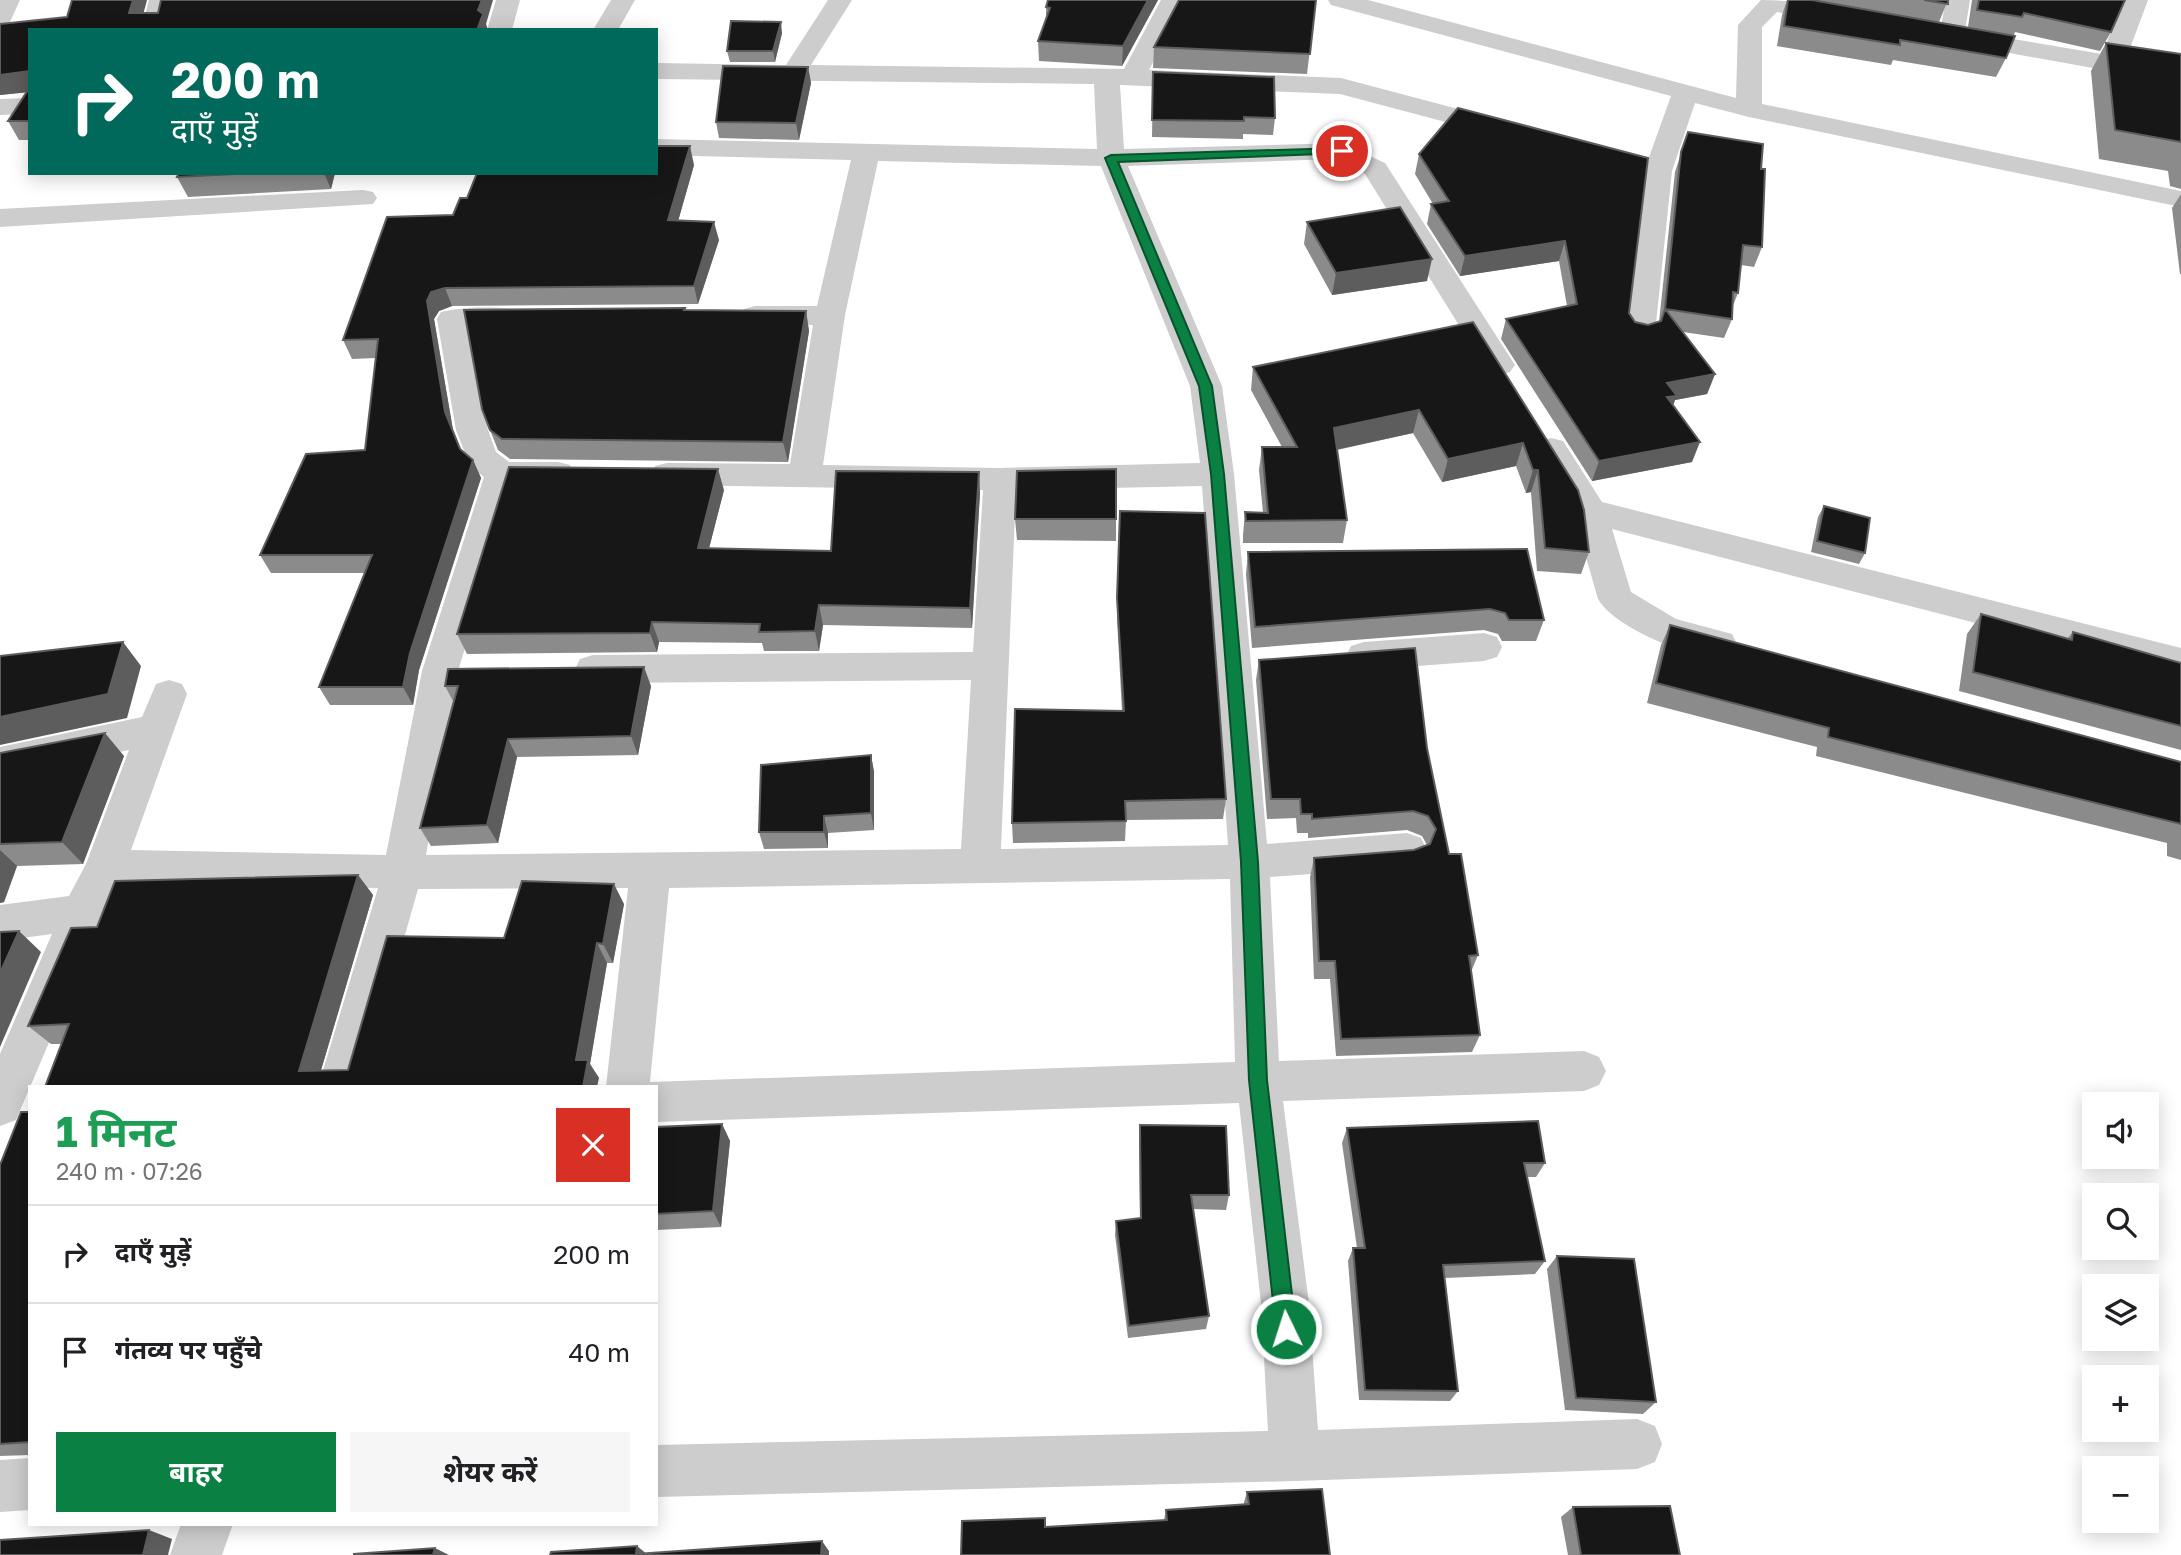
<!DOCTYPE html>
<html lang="hi">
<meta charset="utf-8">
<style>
:root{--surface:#fff;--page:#f6f6f6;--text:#202124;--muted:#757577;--line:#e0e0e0;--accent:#0b8043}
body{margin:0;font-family:"Golos Text","Noto Sans Devanagari",sans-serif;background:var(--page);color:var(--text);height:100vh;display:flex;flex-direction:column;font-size:26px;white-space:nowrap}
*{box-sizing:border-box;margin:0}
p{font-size:23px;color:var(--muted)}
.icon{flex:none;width:38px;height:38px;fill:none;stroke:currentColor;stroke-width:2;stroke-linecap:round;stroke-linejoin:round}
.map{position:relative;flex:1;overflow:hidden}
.details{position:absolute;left:28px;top:1085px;width:630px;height:441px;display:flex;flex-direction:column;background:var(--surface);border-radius:0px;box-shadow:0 4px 18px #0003}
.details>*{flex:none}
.banner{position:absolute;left:28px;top:28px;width:630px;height:147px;border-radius:0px;box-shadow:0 4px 18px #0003;background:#00695c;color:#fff;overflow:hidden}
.buttons{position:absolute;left:2082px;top:1092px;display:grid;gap:14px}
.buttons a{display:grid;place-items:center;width:77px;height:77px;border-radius:0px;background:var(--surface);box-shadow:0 4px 18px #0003;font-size:35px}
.pin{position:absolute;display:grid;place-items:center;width:60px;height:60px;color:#fff;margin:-30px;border:4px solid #fff;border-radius:50%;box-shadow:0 2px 7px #0007}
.me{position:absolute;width:77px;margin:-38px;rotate:356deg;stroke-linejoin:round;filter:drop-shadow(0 0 5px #0008)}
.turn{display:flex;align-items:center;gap:24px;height:147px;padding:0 28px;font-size:32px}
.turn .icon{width:91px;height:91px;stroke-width:2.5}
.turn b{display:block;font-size:49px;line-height:60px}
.round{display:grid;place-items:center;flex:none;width:74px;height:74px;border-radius:0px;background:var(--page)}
.summary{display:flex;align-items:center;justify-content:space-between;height:119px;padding:0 28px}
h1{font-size:42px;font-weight:700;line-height:52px;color:#1e9e55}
.button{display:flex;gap:14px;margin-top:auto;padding:14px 28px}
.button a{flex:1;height:80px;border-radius:0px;background:var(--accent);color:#fff;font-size:28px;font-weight:700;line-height:80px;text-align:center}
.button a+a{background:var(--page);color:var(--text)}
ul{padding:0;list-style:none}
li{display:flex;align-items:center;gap:21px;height:98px;padding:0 28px;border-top:2px solid var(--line)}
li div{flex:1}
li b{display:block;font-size:26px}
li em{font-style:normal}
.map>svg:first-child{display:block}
</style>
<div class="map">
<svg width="2181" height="1555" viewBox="0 0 2181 1555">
<rect width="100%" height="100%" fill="#fff"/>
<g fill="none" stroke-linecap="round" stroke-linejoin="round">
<path fill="#cdcdcd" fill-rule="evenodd" d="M0 0H20L9 24 0 26Z
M149 0H173L166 30H141Z
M496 0H520L512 30H487Z
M611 0H635L618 30H593Z
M828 0H852L811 65 1124 69 1161 0H1185L1149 70 1341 78 1511 123 1515 129 1511 135 1502 137 1340 94 1120 85 1124 149 1342 143 1385 163 1515 365 1510 372 1499 375 1488 372 1365 174 1337 159 1128 166 1222 386 1234 474 1267 844 1407 833 1421 838 1427 850 1421 862 1407 867 1270 877 1279 1061 1584 1051 1599 1057 1606 1071 1599 1085 1584 1091 1283 1101 1309 1304 1318 1430 1637 1419 1655 1426 1662 1444 1655 1462 1637 1469 1295 1481 656 1497V1445L1268 1431 1261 1304 1239 1103 656 1122V1087H606L628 888 418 889 362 1087H318L378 888 117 883 16 1120 0 1126V1054L52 934 0 941V905L69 896 86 864 129 750 0 777V747L142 717 156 684 169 680 182 684 187 694 131 850 386 855 422 671 484 477 470 466 456 430 437 319 441 312C466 306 503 306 528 312L532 319 528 326 517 329H469L488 430 496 452 509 462H558L570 465 574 473 570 481 558 484H515L458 671 426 855 961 849 971 680 593 683 580 679 575 669 580 659 593 655 973 652 983 490 667 485 655 482 651 474 655 466 667 463 790 464 813 325 755 326 744 323 740 316 744 309 755 306H817L851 160 656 155V139L1097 149 1094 84 656 79V63L786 65ZM878 161 1101 166 1190 386 1200 463 1000 468 823 465 845 315ZM1202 486 1228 845 1001 849 1016 490ZM1230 879 1235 1062 650 1082 669 888Z
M1328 0H1368L1736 98 1738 25 1761 0C1790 0 1818 4 1847 11L1850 16 1847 21 1838 23 1777 12 1762 27V104L2181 191V207L1749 117 1695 103 1672 171 1655 333 1651 340 1640 343 1629 340 1625 333 1644 176 1587 161 1583 155 1587 149 1597 147 1648 160 1671 96 1331 5Z
M1946 0H1970L1965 31 2102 54 2124 0H2148L2126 59 2181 68V84L1943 41 1939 36Z
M30 98V114L0 115V99Z
M363 190 373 192 377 198 373 204 0 227V209Z
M1551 438 1563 441 1602 502 2181 648V676L1612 529 1631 592 1676 619 1732 634 1737 644 1732 654C1699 664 1615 629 1598 599L1573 512 1535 449 1539 441Z
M1484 633 1497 637 1502 647 1497 657 1484 661 1364 670 1351 666 1346 656 1351 646 1364 642Z
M30 1458V1510L0 1512V1460Z
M181 1524H233L222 1555H170Z"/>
</g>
<path fill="#8b8b8b" d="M1048 0H1158L1122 66 1039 61 1038 41 1046 18V7Z
M1316 0 1307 74 1153 68 1154 47Z
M1787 0H1948L1939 22 1968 27 1972 0H2125L2111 32 2100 51 2015 32 2006 58 1996 77 1893 60 1891 65 1777 46 1782 15Z
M144 13 486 24 30 30V140H19L8 121 27 92 0 95V24Z
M782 33 775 62H730L727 51Z
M2106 43 2181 54V189L2170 186 2168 171 2099 159 2091 71Z
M808 67 811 83 799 140 719 138 716 122Z
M1153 72 1275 118 1273 135 1243 134V139L1152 137Z
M1458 108 1629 313 1635 322 1648 325 1659 322 1675 172 1688 132 1761 169 1762 247 1754 267 1741 265 1738 293 1732 308V319L1724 338 1683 332 1715 374 1707 394 1675 400 1673 405 1692 462 1592 481 1501 339 1506 319 1567 306 1559 261 1460 276 1427 224 1431 204H1433L1415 174 1419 154Z
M694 165 678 221 719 240 698 304 452 306 439 311 434 319 453 430 461 450 473 460 481 478 419 670 413 705H330L319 687 364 573H271L260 555 365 450 376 358 352 359 343 340 467 198Z
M179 173H335L331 189 188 197 177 177Z
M2181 194V274H2180L2172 208Z
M1307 222 1427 281 1332 295 1304 244Z
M685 308 686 310 806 311 809 331 788 462 510 459 498 450 490 430Z
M1473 322 1589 552 1581 574 1537 571 1531 492 1526 493 1516 466 1442 482 1413 433 1337 450 1347 520 1343 543H1243V535L1245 512 1263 513 1259 470 1262 447H1282L1251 390 1253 367Z
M1116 469V541L1017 540 1015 519Z
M724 490 709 548 831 551 980 493 972 628 823 625 819 651H764L762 643 659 642 657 652 467 654 457 634Z
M1824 506 1865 553 1859 564 1811 552 1818 517Z
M1120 511 1226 799 1223 819 1126 820 1125 841 1013 843 1012 823 1122 711 1117 619Z
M1248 552 1544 620 1536 641H1502L1498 634 1484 630 1252 648 1246 574Z
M1981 614 2067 639 2073 632 2181 663V750L1959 691 1967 634Z
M1670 625 2181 762V860L2167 856V843L1816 756 1817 747 1647 703 1661 645Z
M1259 660 1427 748 1449 854 1478 955 1471 972 1480 1035 1472 1052 1336 1056 1330 979H1314L1310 877 1314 858 1414 850 1427 845 1422 836 1407 830 1308 838V833H1297L1296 818 1267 819 1256 680Z
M445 686H651L638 755 517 757 498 843 431 846 420 828 453 701Z
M0 753 124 756 83 864 17 866 4 902 0 903Z
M871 755 874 772V830L828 833V848L764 849 759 832Z
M358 875 373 895 321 1070H348L504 938 624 904 613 963H607L590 1064 599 1078 45 1087 62 1044H51L28 1026 97 927Z
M30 1112V1455L0 1456V1165Z
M722 1124 730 1141 721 1227 656 1230V1127Z
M1140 1125 1229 1195 1226 1210 1193 1209 1209 1316 1206 1329 1128 1338 1115 1235 1116 1221 1140 1218 1139 1141Z
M1347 1128 1545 1163 1536 1177H1527L1545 1261 1535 1274 1445 1278 1458 1391 1450 1401 1359 1400 1348 1261 1353 1248H1357L1342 1143Z
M1557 1256 1656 1402 1643 1414 1565 1410 1547 1269Z
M1247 1492 1330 1555 1164 1520 1166 1510 1244 1504V1502Z
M1573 1507 1680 1555H1568L1561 1517Z"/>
<path fill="#5d5d5d" d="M133 0H147L139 30 129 13Z
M482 0H493L486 24 488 30H477L478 10Z
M1148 0H1158L1122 66 1123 46Z
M781 22 782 33 775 62 773 51Z
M808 67 811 83 799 140 796 123Z
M30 71V92L0 95V75Z
M690 146 694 165 673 239 668 220Z
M324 173H335L331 189Z
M714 222 719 240 698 304 694 286Z
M1565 241 1559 261 1460 276 1465 256Z
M1432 259 1427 281 1332 295 1336 273Z
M445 288 452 306 439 311 434 319 453 430 468 467 445 412 427 301 431 292Z
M806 311 809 331 788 462 783 442Z
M1715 374 1707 394 1675 400 1669 416 1667 383Z
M1419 410 1413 433 1330 451 1334 428Z
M1700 442 1692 462 1592 481 1599 461Z
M1523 443 1516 466 1442 482 1448 459Z
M473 460 481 478 419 670 413 705 403 687 410 653Z
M718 469 724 490 704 568 698 548Z
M1533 470H1538L1531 492 1526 493Z
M979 472 980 493 972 628 970 608Z
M819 605 823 625 819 651 815 631Z
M652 622 659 642 657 652 650 633Z
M123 642 141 666 127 718 0 745V717Z
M644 667 651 686 638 755 631 736Z
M105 733 124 756 83 864 62 842Z
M508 739 517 757 498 843 487 825Z
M871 755 874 772V830L871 813Z
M824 816 828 833V848L824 832Z
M0 850 17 866 4 902 0 903Z
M358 875 373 895 316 1087 299 1071Z
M614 884 624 904 613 963 603 944Z
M19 931 41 952 0 1047V973Z
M597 943 607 963 590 1064 599 1078 597 1087H583L576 1060Z
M722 1124 730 1141 721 1227 713 1211Z
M149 1530 172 1539 168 1555H143Z
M822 1541 829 1551V1555H821Z
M637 1546 648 1555 636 1554Z
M435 1548 449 1555H433Z"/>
<path fill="#171717" stroke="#5d5d5d" stroke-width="2" d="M72 0H133L129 13H158L161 0H482L478 10 483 14 477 30H30V71L0 75V24L67 17Z
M1048 0H1148L1123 46 1038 41 1050 8 1046 7Z
M1179 0H1316L1310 54 1154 47Z
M1788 0H1812L2015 36 2006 58 1900 40V45L1784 26Z
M1924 0H1948V4Z
M1979 0H2125L2111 32 2024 13 2022 17 1977 10Z
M731 21 781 22 773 51H727Z
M2106 43 2181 54V142L2115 130Z
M723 66 808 67 796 123 716 122Z
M1153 72 1274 77 1275 118 1244 117V121L1152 120Z
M30 87V121H8Z
M1458 108 1648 158 1629 313 1635 322 1648 325 1661 321 1665 309 1715 374 1667 383 1677 396 1667 397 1700 442 1599 461 1506 319 1577 304 1565 241 1465 256 1431 204 1449 201 1419 154Z
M1688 132 1763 144 1761 169H1765L1762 247 1743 245 1738 293 1733 292 1732 319 1665 309 1681 152Z
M656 146H690L668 220 714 222 694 286 445 288 431 292 427 301 445 412 460 449 473 460 410 653 403 687H319L372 555H260L306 454 365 450 378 339 343 340 387 217 453 215 460 198H467L477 173H656Z
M179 173H257L177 177Z
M1400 207 1432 259 1336 273 1307 222Z
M685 308 684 310 806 311 783 442 502 439 490 430 482 409 464 310Z
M1473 322 1578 490 1584 510 1589 552 1545 548 1538 470H1533L1523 443 1448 459 1419 410 1334 428 1347 520 1246 521 1245 512 1268 513 1262 447H1297L1253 367Z
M509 467 718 469 698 548 831 551 836 471 979 472 970 608 819 605 815 631 759 632 760 624 652 622 650 633 457 634Z
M1116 469V519H1015L1017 471Z
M1824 506 1870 518 1865 553 1817 541Z
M1120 511 1205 513 1226 799 1125 801 1126 821 1012 823 1015 709 1124 711 1117 598Z
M1527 549 1544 620H1509L1505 613 1490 609 1255 627 1248 552Z
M1981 614 2072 640 2073 632 2181 663V726L1973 672Z
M1670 625 2181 762V824L1828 737 1829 728 1656 683Z
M123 642 108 694 0 717V656Z
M1415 648 1427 748 1449 854H1461L1478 955 1469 956 1480 1035 1341 1039 1335 961H1319L1314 858 1414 850 1430 844 1436 829 1428 816 1413 811 1312 819V814H1301L1300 799H1271L1259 660Z
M644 667 631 736 508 739 487 825 420 828 458 686H445L448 669Z
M105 733 62 842 0 844V753Z
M871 755V813L824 816V832H759L761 765Z
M358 875 299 1071 348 1070 387 936 504 938 522 881 614 884 603 944 597 943 576 1060H588L583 1087H45L69 1024 28 1026 71 928 97 927 115 881Z
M19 931 0 973V932Z
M21 1112H30V1442L0 1444V1165Z
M1538 1121 1545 1163H1524L1545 1261 1443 1265 1458 1391 1365 1390 1353 1248H1365L1347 1128Z
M722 1124 713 1211 656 1214V1127Z
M1140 1125 1226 1126 1229 1195H1191L1209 1316 1129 1326 1116 1221 1141 1218Z
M1557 1256 1634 1259 1656 1402 1576 1398Z
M1322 1489 1330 1555H961L962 1521 1045 1518V1527L1167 1520 1166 1510 1249 1504 1247 1492Z
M1670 1506 1680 1555H1581L1573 1507Z
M149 1530 143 1555H0V1540Z
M822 1541 821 1555H550L551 1552 637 1546 636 1554Z
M435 1548 433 1555H354V1554Z"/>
<path fill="#0b8043" stroke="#07532c" stroke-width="2" d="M1342 148 1348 151 1346 153 1118 162 1212 386 1224 474 1258 862 1267 1080 1296 1329 1293 1336 1286 1339 1279 1336 1276 1329 1249 1080 1241 862 1211 474 1199 386 1105 158 1111 155Z"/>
</svg>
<div class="buttons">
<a><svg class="icon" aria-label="sound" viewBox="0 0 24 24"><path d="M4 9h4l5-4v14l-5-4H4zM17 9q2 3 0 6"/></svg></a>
<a><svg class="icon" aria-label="search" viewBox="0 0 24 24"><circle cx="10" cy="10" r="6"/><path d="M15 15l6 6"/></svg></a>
<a><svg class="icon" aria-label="layers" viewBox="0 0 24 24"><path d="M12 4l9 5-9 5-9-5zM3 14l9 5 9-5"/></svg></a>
<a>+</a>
<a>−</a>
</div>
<div class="pin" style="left:1342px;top:151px;background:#d93025"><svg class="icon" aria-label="arrive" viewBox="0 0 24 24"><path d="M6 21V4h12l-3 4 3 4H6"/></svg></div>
<svg class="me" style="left:1286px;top:1329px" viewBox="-20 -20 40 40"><circle r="17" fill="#0b8043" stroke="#fff" stroke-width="3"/><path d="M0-11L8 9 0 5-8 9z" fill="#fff"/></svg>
<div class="banner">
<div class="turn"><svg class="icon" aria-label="right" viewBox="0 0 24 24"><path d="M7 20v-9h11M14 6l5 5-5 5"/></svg><div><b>200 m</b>दाएँ मुड़ें</div></div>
</div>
<section class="details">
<div class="summary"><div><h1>1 मिनट</h1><p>240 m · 07:26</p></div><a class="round" style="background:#d93025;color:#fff"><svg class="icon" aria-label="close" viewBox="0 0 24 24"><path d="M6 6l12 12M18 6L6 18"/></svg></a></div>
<ul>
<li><svg class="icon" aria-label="right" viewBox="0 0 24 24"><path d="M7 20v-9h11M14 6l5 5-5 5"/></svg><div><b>दाएँ मुड़ें</b></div><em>200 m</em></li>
<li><svg class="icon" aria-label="arrive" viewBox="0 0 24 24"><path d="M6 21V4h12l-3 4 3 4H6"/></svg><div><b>गंतव्य पर पहुँचे</b></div><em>40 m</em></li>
</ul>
<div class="button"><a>बाहर</a><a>शेयर करें</a></div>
</section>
</div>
